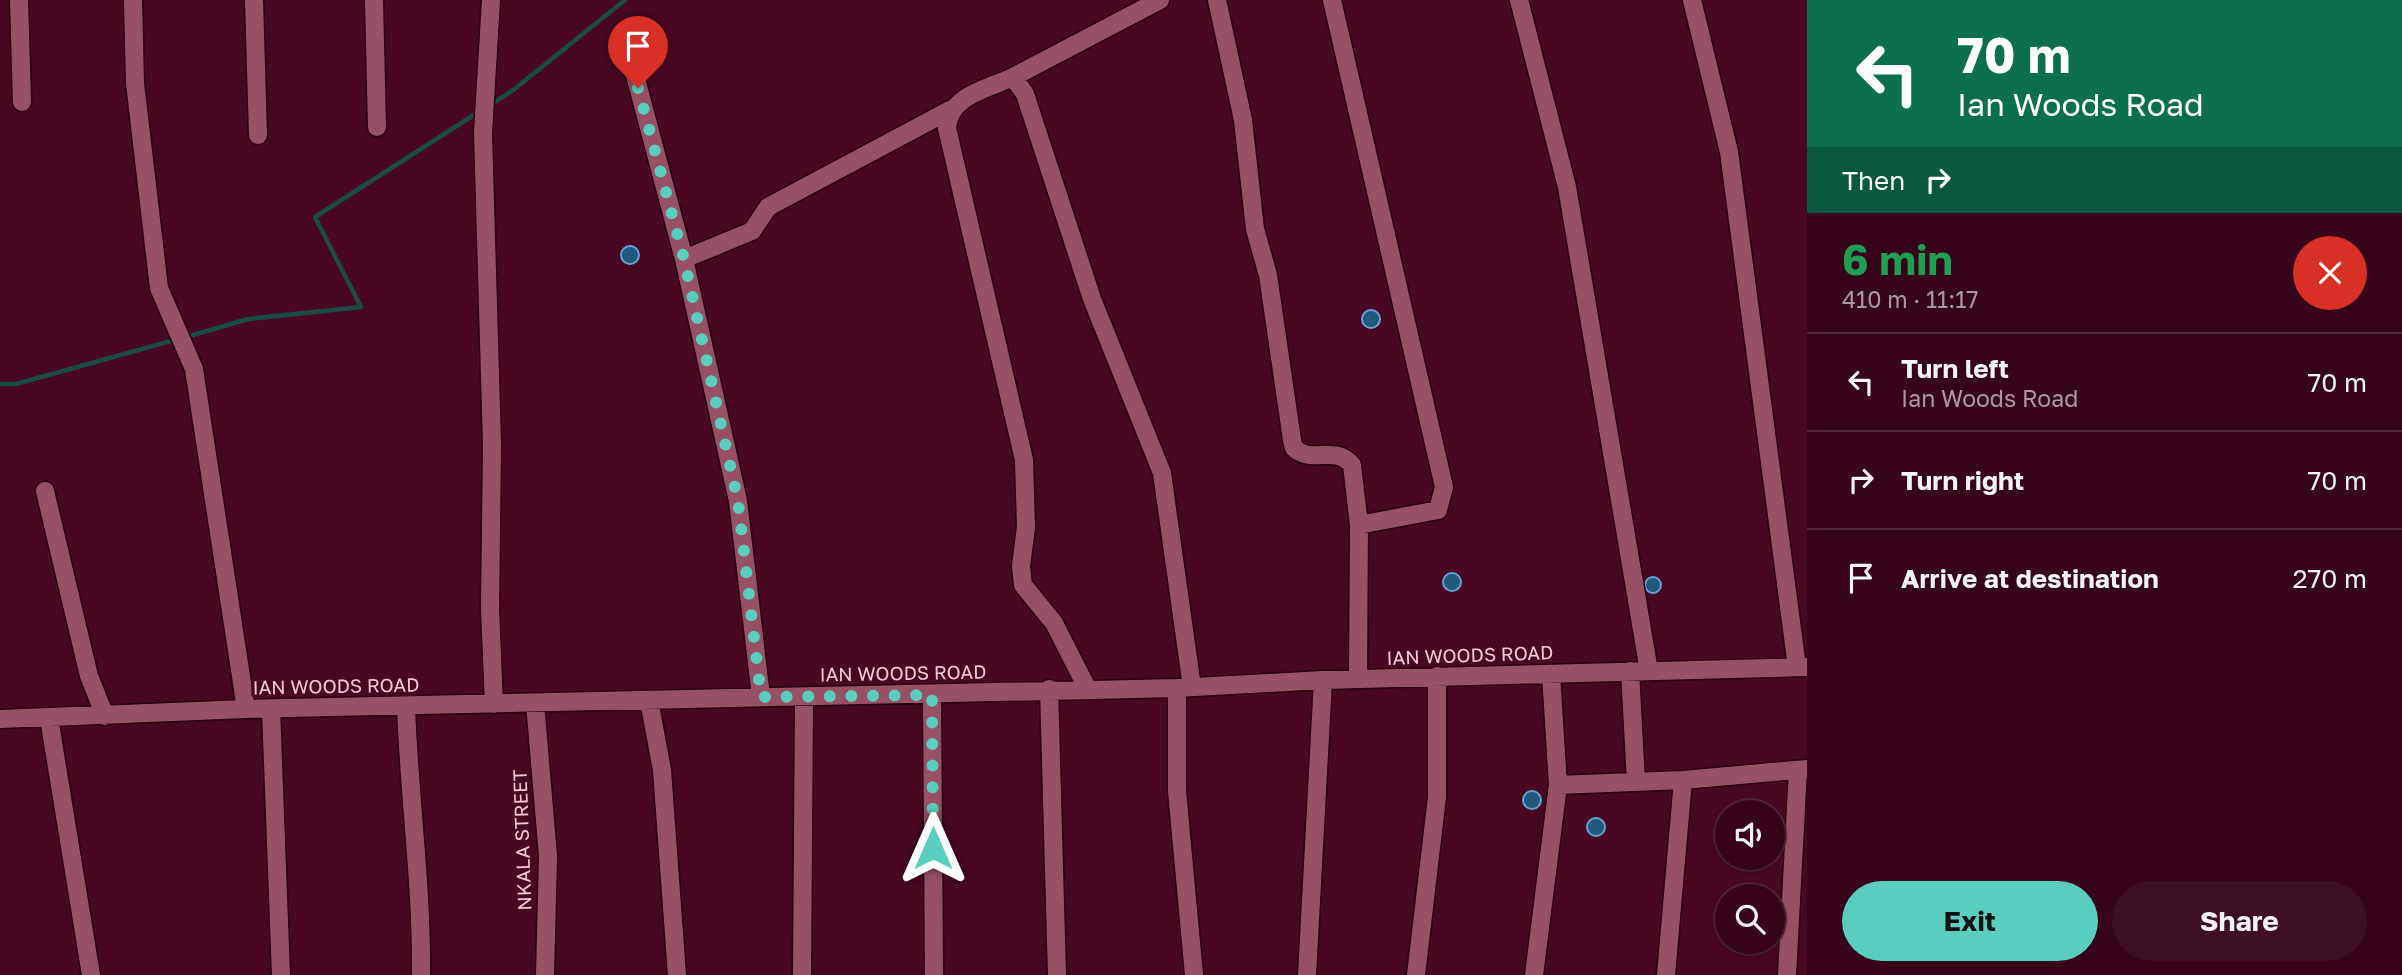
<!DOCTYPE html>
<meta charset="utf-8">
<style>
:root{--surface:#37051a;--page:#3e0f23;--text:#f1f3f6;--muted:#aa99a2;--line:#512639;--accent:#5acebc}
body{margin:0;font-family:"Golos Text",sans-serif;background:var(--page);color:var(--text);height:100vh;display:flex;flex-direction:column;font-size:26px;white-space:nowrap}
*{box-sizing:border-box;margin:0}
p{font-size:23px;color:var(--muted)}
.icon{flex:none;width:38px;height:38px;fill:none;stroke:currentColor;stroke-width:2;stroke-linecap:round;stroke-linejoin:round}
.map{position:relative;flex:1;overflow:hidden}
.sheet{display:flex;flex-direction:column;background:var(--surface);width:595px}
.sheet>*{flex:none}
.hud{background:#0b6e4f;color:#fff;overflow:hidden}
.fabs{position:absolute;left:1715px;top:800px;display:grid;gap:14px}
.fabs a{display:grid;place-items:center;width:70px;height:70px;border-radius:50%;background:var(--surface);box-shadow:0 2px 5px #0004,0 0 0 2px var(--line);font-size:35px}
.pin{position:absolute;display:grid;place-items:center;width:60px;height:60px;color:#fff;margin:-72px -30px;border-radius:50% 50% 50% 0;rotate:-45deg;box-shadow:0 0 7px #0007}
.pin .icon{rotate:45deg}
.me{position:absolute;width:77px;margin:-38px;rotate:0deg;stroke-linejoin:round;filter:drop-shadow(0 0 5px #0008)}
.turn{display:flex;align-items:center;gap:24px;height:147px;padding:0 35px;font-size:32px}
.turn .icon{width:91px;height:91px;stroke-width:2.5}
.turn b{display:block;font-size:49px;line-height:60px}
.then{display:flex;align-items:center;height:66px;padding:0 35px;background:#0003;gap:14px;font-size:26px}
.round{display:grid;place-items:center;flex:none;width:74px;height:74px;border-radius:37px;background:var(--page)}
.head{display:flex;align-items:center;justify-content:space-between;height:119px;padding:0 35px}
h1{font-size:42px;font-weight:700;line-height:52px;color:#1e9e55}
.action{display:flex;gap:14px;margin-top:auto;padding:14px 35px}
.action a{flex:1;height:80px;border-radius:42px;background:var(--accent);color:#111;font-size:28px;font-weight:700;line-height:80px;text-align:center}
.action a+a{background:var(--page);color:var(--text)}
ul{padding:0;list-style:none}
li{display:flex;align-items:center;gap:21px;height:98px;padding:0 35px;border-top:2px solid var(--line)}
li div{flex:1}
li b{display:block;font-size:26px}
li em{font-style:normal}
main{display:flex;flex:1;min-height:0}
.map>svg:first-child{display:block}
</style>
<main>
<div class="map">
<svg width="1807" height="975" viewBox="0 0 1807 975">
<rect width="100%" height="100%" fill="#490722"/>
<g fill="none" stroke-linecap="round" stroke-linejoin="round">
<path stroke="#184c44" stroke-width="4.5" d="M490 105 512 91 625 0
M186 337 248 319 361 307 315 217 480 111
M0 384H16L178 339"/>
</g>
<path fill="#21587e" stroke="#62a4d4" stroke-width="2" d="M621 255a9 9 0 1 1 18 0a9 9 0 1 1-18 0Z
M1362 319a9 9 0 1 1 18 0a9 9 0 1 1-18 0Z
M1443 582a9 9 0 1 1 18 0a9 9 0 1 1-18 0Z
M1645 585a8 8 0 1 1 16 0a8 8 0 1 1-16 0Z
M1523 800a9 9 0 1 1 18 0a9 9 0 1 1-18 0Z
M1587 827a9 9 0 1 1 18 0a9 9 0 1 1-18 0Z"/>
<g fill="none" stroke-linecap="round" stroke-linejoin="round">
<defs>
<path id="minor" d="M19 0 22 102
M133 0 135 83 159 288 194 369 246 709
M254 0 258 135
M374 0 377 127
M491 0 483 133 492 445 490 609 494 704
M1217 0 1243 120 1255 229 1268 275 1292 440 1294 448C1312 465 1335 444 1352 465L1359 525
M1332 0 1444 487 1438 510 1359 525 1358 679
M1519 0 1567 187 1649 671
M1692 0 1729 152 1797 667
M632 64 684 259 738 501 761 697
M1013 77 1160 0
M684 259 752 231 768 207 950 110
M45 491 89 676 105 716
M1630 671 1636 782
M1087 688 1054 623 1023 585 1021 566 1026 527 1024 460 947 128C949 95 988 89 1013 77L1025 94 1092 299 1162 473 1192 687
M1177 688V791L1194 975
M1049 689 1057 975
M932 695 934 975
M649 700 662 770 677 975
M535 703 548 856 545 975
M406 706C409 796 422 885 421 975
M271 709 281 975
M49 718 91 975
M0 719 246 709 1177 688 1323 680 1807 667
M1683 780 1807 769
M1558 785 1683 780 1666 975
M802 975 804 697
M1307 975 1323 680
M1416 975 1437 797V676
M1534 975 1558 785 1551 674
M1787 975 1798 770"/>
</defs>
<use href="#minor" stroke="#27000c" stroke-width="21"/>
<use href="#minor" stroke="#985066" stroke-width="18"/>
</g>
<g fill="none" stroke-linecap="round" stroke-linejoin="round">
<path stroke="#5acebc" stroke-width="12" stroke-dasharray="0 21.6" d="M638 88 684 259 738 501 761 697 932 695 933 848"/>
</g>
<g text-anchor="middle" stroke-width="7" stroke-linejoin="round" paint-order="stroke">
<g font-size="19" fill="#f3c9d3" stroke="#490722">
<text transform="translate(1470 655) rotate(-2)" y="7">IAN WOODS ROAD</text>
<text transform="translate(903 673) rotate(-1)" y="7">IAN WOODS ROAD</text>
<text transform="translate(336 686) rotate(-1)" y="7">IAN WOODS ROAD</text>
<text transform="translate(522 840) rotate(-92)" y="7">NKALA STREET</text>
</g>
</g>
</svg>
<div class="fabs">
<a><svg class="icon" aria-label="sound" viewBox="0 0 24 24"><path d="M4 9h4l5-4v14l-5-4H4zM17 9q2 3 0 6"/></svg></a>
<a><svg class="icon" aria-label="search" viewBox="0 0 24 24"><circle cx="10" cy="10" r="6"/><path d="M15 15l6 6"/></svg></a>
</div>
<div class="pin" style="left:638px;top:88px;background:#d93025"><svg class="icon" aria-label="arrive" viewBox="0 0 24 24"><path d="M6 21V4h12l-3 4 3 4H6"/></svg></div>
<svg class="me" style="left:933px;top:848px" viewBox="-20 -20 40 40"><path d="M0-17L14 15 0 8-14 15z" fill="#5acebc" stroke="#fff" stroke-width="4"/></svg>
</div>
<section class="sheet">
<div class="hud">
<div class="turn"><svg class="icon" aria-label="left" viewBox="0 0 24 24"><path d="M17 20v-9H6M10 6l-5 5 5 5"/></svg><div><b>70 m</b>Ian Woods Road</div></div>
<div class="then">Then<svg class="icon" aria-label="right" viewBox="0 0 24 24"><path d="M7 20v-9h11M14 6l5 5-5 5"/></svg></div>
</div>
<div class="head"><div><h1>6 min</h1><p>410 m · 11:17</p></div><a class="round" style="background:#d93025;color:#fff"><svg class="icon" aria-label="close" viewBox="0 0 24 24"><path d="M6 6l12 12M18 6L6 18"/></svg></a></div>
<ul>
<li><svg class="icon" aria-label="left" viewBox="0 0 24 24"><path d="M17 20v-9H6M10 6l-5 5 5 5"/></svg><div><b>Turn left</b><p>Ian Woods Road</p></div><em>70 m</em></li>
<li><svg class="icon" aria-label="right" viewBox="0 0 24 24"><path d="M7 20v-9h11M14 6l5 5-5 5"/></svg><div><b>Turn right</b></div><em>70 m</em></li>
<li><svg class="icon" aria-label="arrive" viewBox="0 0 24 24"><path d="M6 21V4h12l-3 4 3 4H6"/></svg><div><b>Arrive at destination</b></div><em>270 m</em></li>
</ul>
<div class="action"><a>Exit</a><a>Share</a></div>
</section>
</main>
